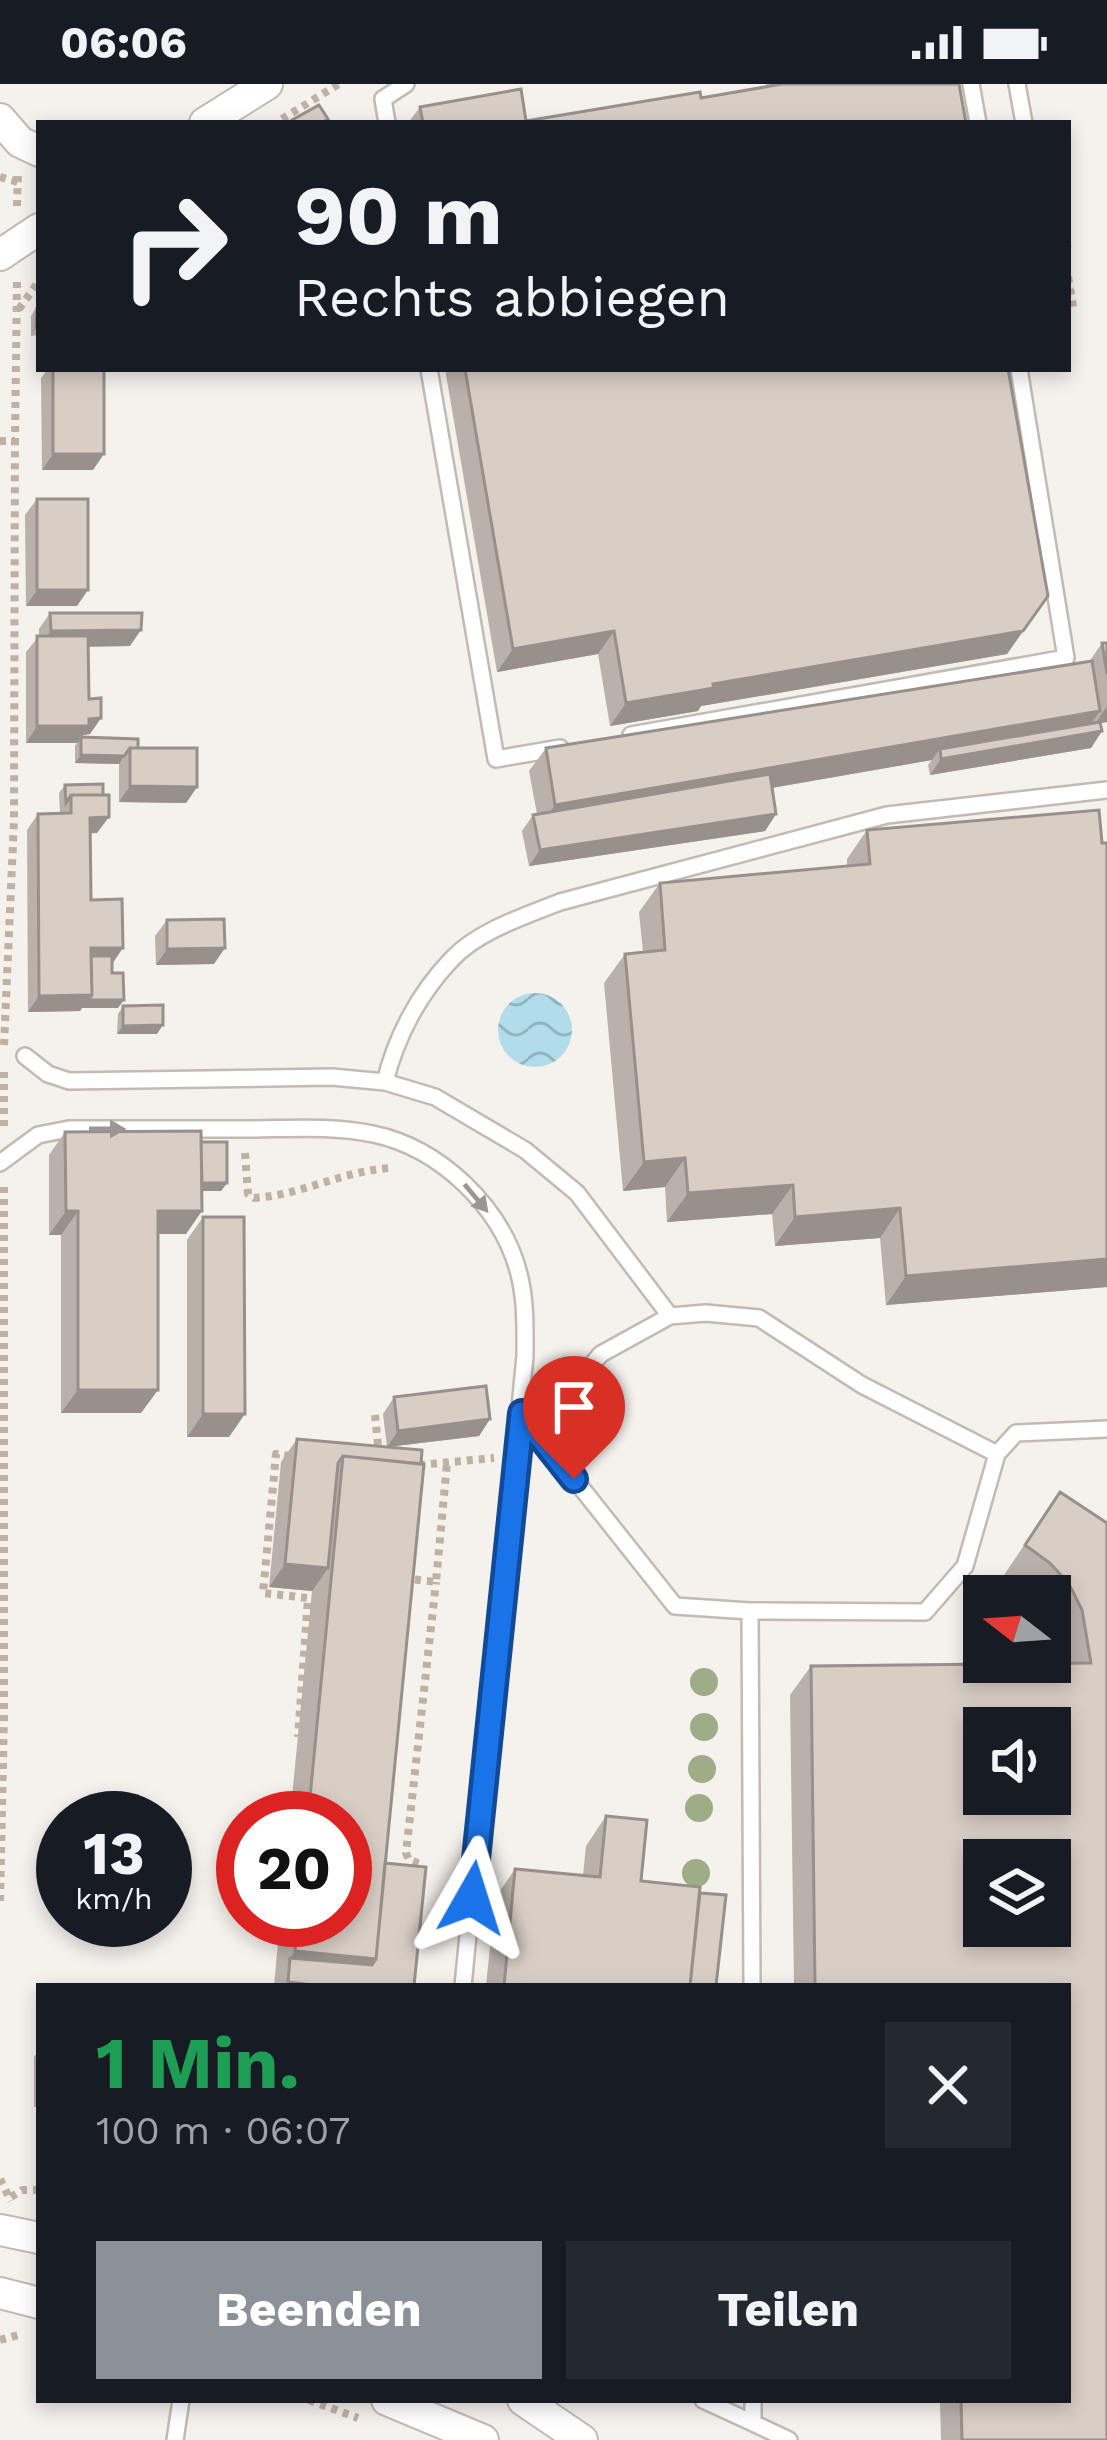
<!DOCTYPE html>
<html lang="de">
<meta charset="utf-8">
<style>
:root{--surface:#171b24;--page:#242831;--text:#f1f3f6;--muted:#9ea1a6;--accent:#8c9099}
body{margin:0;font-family:"Work Sans",sans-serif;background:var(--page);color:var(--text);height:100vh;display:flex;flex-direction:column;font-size:45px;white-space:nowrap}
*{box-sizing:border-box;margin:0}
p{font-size:39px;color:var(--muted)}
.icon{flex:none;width:66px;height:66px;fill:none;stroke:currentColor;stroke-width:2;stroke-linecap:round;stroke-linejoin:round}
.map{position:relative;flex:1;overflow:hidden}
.side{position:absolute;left:36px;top:1899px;width:1035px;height:420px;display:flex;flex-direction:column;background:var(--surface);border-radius:0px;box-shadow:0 6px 18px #0003}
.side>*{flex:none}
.banner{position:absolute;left:36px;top:36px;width:1035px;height:252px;border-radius:0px;box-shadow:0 6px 18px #0003;background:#171b24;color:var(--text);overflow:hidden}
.needle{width:78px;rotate:287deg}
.controls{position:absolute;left:963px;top:1491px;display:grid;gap:24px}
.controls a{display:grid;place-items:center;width:108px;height:108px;border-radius:0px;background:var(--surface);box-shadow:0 6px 18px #0003;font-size:60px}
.speed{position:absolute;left:36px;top:1707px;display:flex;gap:24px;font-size:60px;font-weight:700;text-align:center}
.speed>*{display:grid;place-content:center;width:156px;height:156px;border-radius:50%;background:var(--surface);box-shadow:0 6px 18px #0003;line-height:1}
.speed small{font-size:30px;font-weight:400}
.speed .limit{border:18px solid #d22;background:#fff;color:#111}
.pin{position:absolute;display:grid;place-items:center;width:102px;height:102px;color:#fff;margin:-123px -51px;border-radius:50% 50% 50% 0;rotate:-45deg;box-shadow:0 0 12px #0007}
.pin .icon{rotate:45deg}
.me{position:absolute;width:132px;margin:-66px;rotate:6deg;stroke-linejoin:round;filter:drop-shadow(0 0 9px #0008)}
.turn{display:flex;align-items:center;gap:42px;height:252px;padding:0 60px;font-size:54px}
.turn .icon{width:156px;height:156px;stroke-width:2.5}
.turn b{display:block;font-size:84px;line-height:102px}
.round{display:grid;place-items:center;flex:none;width:126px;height:126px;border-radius:0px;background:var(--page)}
.headline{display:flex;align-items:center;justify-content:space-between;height:204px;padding:0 60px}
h1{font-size:72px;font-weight:700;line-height:90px;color:#1e9e55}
.primary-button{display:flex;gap:24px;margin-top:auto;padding:24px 60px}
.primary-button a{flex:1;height:138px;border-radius:0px;background:var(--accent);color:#fff;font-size:48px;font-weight:700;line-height:138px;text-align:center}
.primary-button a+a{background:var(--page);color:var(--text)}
.status{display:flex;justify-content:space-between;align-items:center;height:84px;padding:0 60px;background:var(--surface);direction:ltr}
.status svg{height:33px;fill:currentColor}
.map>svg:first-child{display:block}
</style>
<div class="status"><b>06:06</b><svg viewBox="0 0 49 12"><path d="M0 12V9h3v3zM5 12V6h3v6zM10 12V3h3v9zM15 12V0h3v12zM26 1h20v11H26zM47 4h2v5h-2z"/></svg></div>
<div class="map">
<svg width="1107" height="2356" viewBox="0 0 1107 2356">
<defs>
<pattern id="water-waves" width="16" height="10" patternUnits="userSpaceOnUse" patternTransform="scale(3)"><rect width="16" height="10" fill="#b1dcea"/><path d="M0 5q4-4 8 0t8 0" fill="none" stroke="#92b4bf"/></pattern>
</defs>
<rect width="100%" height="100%" fill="#f5f1ed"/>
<path fill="url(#water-waves)" d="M498 946a37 37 0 1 1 74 0a37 37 0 1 1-74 0Z"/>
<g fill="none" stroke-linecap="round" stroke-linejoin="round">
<defs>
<path id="service" d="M971 0 978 39
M1017 0 1024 39
M387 39 383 15 406 0
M429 285 496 675 560 664
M631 651 1066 574 1019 285
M25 972 48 990 69 997 332 993 385 998 435 1013 525 1066 577 1109 670 1232
M385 998C396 953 419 909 452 875 478 847 525 832 560 818L887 731 1107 706
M0 1079 38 1051 69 1045C127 1045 186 1045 244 1045 287 1045 331 1041 373 1050 440 1064 502 1123 519 1190 526 1217 525 1244 525 1272L463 1902
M522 1329 675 1522 750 1527 752 1902
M541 1353 565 1312 601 1270 670 1232 706 1229 759 1234 862 1301 997 1370 1016 1349 1107 1345
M750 1527 925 1528 965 1482 997 1370
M703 2316 753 2339
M753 2316V2339L789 2356
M175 2356 181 2316"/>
<path id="minor" d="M0 35 20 58 39 67
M205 39 267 0
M0 171 39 145
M0 2146 39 2154
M0 2209 39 2219
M387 2316 483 2356
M523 2316 582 2356"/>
</defs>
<use href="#service" stroke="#c3bab3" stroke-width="20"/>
<use href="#minor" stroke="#c3bab3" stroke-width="34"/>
<path stroke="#c0b1a3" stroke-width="8" stroke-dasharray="6 6" stroke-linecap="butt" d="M282 35 339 0
M0 93 18 98
M17 122 18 89
M1068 160 1070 159
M1068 193 1074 228
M19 225 39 197
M0 357H15L17 197
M4 961 14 736 15 357
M4 988V1045
M245 1069 248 1110 254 1114C301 1111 343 1087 390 1084
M375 1331 379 1371
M290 1372 276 1370 263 1509 308 1514 298 1653
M419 1381 494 1374
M403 1494 436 1498 447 1379
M418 1789 421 1780 409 1776 406 1769 436 1498
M0 1817 4 1633V1102
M0 2095 11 2117
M11 2113 22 2106H39
M0 2256 22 2250
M309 2316 358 2334"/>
<use href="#service" stroke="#fff" stroke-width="15"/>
<use href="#minor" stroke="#fff" stroke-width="30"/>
</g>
<g fill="#9ead87">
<circle cx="704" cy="1598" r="14"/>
<circle cx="704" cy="1643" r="14"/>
<circle cx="702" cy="1685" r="14"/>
<circle cx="699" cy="1724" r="14"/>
<circle cx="696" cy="1789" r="14"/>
</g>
<path fill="#bab1aa" d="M766 0H959L966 39H408L420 23 526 37 701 14 767 3Z
M39 219V251L31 252V232Z
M48 285H104L93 386H42L41 294Z
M445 285H1008L1048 512 1007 570 701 622 698 627 610 642 598 570 497 588Z
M37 415 77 522H26L25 431Z
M50 529 130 562 88 563 89 615 101 634 90 650 83 651 81 653 138 664 197 703 186 719 119 718V680L75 679V662L77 659H26V568L39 552V545Z
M1102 559H1107V638L1100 639 1102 647 1091 664 930 691 928 681 932 676 772 704 776 730 765 747 529 782 522 747 533 731 537 730 529 687 546 664 1089 578Z
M65 701 97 749H90L91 816 112 879 118 924H82L80 927 28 928 27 746 38 730 60 729 59 709Z
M867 746 1107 759V1203L886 1221 880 1154 775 1162 772 1130 667 1138 665 1103 623 1107 604 899 625 870 643 868 639 828 660 799 847 782V775Z
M167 836 214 880 156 881 155 852Z
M123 922 157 950H117L118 930Z
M65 1048 201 1058 227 1099 221 1107H202L186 1150H158L141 1329H61V1151H49V1071Z
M203 1133 229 1353H187V1156Z
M394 1313 490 1335 479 1352 387 1363 383 1330Z
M297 1355 422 1366 385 1779 414 1902H274L280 1836H345V1734H290L312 1507 269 1503 281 1378Z
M1060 1408 1107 1439V2356H941L940 2316H1068V1902H794L790 1611 811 1582 1066 1579 1062 1555 1050 1533V1512H1033L1004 1491Z
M606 1732 641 1797 700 1809 716 1902H486L495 1814 515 1785 583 1791 586 1762Z
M39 1966V2023H34V1973Z"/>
<path fill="#97908b" d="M53 370H104L93 386H42Z
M37 506H88L77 522H26Z
M141 546 130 562 39 563 51 547Z
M614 547 598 570 497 588 513 565Z
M1023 547 1007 570 701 622 698 627 610 642 626 619 713 600Z
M1107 622V638L1095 640Z
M1100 627 1084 650 940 665 932 676 539 744 555 721Z
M101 634 90 650 83 651 78 659H26L37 642Z
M1102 647 1091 664 930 691 941 675Z
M81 671 124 672 119 680 75 679Z
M130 702 197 703 186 719 119 718Z
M776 730 765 747 529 782 540 766Z
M109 733 97 749 79 750 90 734Z
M91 864H123L112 880H86Z
M225 864 214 880 156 881 167 865Z
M92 911 124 916 118 924H82L80 927 28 928 39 912Z
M163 941 157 950H117L123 942Z
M685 1074 665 1103 623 1107 644 1078Z
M191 1099H227L221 1107H185Z
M793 1101 772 1130 667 1138 688 1109Z
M900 1124 880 1154 775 1162 795 1133Z
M66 1127H78L61 1151H49Z
M158 1127H202L186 1150H142Z
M1107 1175V1203L886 1221 906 1192Z
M78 1306H158L141 1329H61Z
M203 1330H245L229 1353H187Z
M490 1335 479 1352 387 1363 398 1347Z
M285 1480 328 1484 312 1507 269 1503Z
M295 1867 376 1875 357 1902 290 1874Z"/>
<path fill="#d8cec6" stroke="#97908b" stroke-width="3" fill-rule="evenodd" d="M782 0H959L966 39H423L420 23 521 5 526 37 700 8 701 14Z
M319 21 328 35 322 39H294L292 36Z
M39 220V244H36L37 224Z
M53 285H104V370H53Z
M465 285H1008L1048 512 1023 547 713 600 714 604 626 619 614 547 513 565Z
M37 415H88V506H37Z
M50 529H142L141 546 51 547Z
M37 552H88L89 615 101 614V634L89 635V642H37Z
M1102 559H1107V590Z
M1092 577 1100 627 555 721 546 664Z
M1100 638 1102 647 941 675 940 665Z
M81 653 138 655V664H130L124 672 81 671Z
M130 664H197V703L130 702Z
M770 690 776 730 540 766 533 731Z
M103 700V711H71L66 719 65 701Z
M71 711H109V733L90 734 91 816 122 815 123 864H91L92 911 39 912 38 730 71 729Z
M1099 726 1102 759H1107V1175L906 1192 900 1124 795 1133 793 1101 688 1109 685 1074 644 1078 625 870 665 866 660 799 870 780 867 746Z
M224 835 225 864 167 865V836Z
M91 872H112V889H123L124 916H88L92 911Z
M163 921V941L123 942V922Z
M201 1047 202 1127H158V1306H78V1127H66L65 1048Z
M201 1058H227V1099H202Z
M203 1133H244L245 1330H203Z
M486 1302 490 1335 398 1347 394 1313Z
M297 1355 422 1366 421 1380 343 1372 338 1379 328 1484 285 1480Z
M343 1372 424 1380 376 1875 295 1867 298 1836H345V1734H308Z
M1060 1408 1107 1439V2356H962L961 2316H1068V1902H815L811 1582 1091 1579 1082 1526 1069 1500 1050 1479 1025 1461ZM984 1644H1050V1710H984ZM984 1776H1050V1842H984Z
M606 1732 647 1736 641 1797 700 1803 690 1902H504L515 1785 600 1793Z
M385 1779 426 1783 414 1902H322L288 1898 290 1874 372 1881 376 1875Z
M700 1809 726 1811 716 1902H690Z"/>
<defs><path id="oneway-solid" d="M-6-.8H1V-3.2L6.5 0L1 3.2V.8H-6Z" transform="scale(3)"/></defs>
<g fill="#9b9693">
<use href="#oneway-solid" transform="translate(107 1045)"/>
<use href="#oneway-solid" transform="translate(476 1114) rotate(50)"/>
</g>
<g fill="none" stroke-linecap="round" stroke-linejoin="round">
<defs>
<path id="route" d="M472 1814 522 1329 574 1395"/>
</defs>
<use href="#route" stroke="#114b97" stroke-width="30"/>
<use href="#route" stroke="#1a73e8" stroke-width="21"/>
</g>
</svg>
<div class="controls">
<a><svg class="needle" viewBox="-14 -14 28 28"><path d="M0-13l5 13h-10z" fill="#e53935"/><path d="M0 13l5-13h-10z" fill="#9ea1a6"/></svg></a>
<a><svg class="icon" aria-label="sound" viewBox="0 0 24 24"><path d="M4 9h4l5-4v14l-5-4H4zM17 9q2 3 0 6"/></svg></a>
<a><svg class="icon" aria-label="layers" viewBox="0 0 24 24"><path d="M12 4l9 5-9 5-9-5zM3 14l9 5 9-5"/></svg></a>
</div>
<div class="speed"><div>13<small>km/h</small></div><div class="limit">20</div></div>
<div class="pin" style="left:574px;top:1395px;background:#d93025"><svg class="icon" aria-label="arrive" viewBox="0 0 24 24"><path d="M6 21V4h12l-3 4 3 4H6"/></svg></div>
<svg class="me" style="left:472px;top:1814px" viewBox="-20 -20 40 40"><path d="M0-17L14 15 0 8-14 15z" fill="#1a73e8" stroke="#fff" stroke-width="4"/></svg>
<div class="banner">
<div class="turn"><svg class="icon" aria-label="right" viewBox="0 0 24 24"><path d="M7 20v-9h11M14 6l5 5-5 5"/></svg><div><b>90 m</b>Rechts abbiegen</div></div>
</div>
<section class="side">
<div class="headline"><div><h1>1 Min.</h1><p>100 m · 06:07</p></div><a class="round"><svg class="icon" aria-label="close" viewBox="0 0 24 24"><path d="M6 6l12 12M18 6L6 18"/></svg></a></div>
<div class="primary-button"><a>Beenden</a><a>Teilen</a></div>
</section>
</div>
